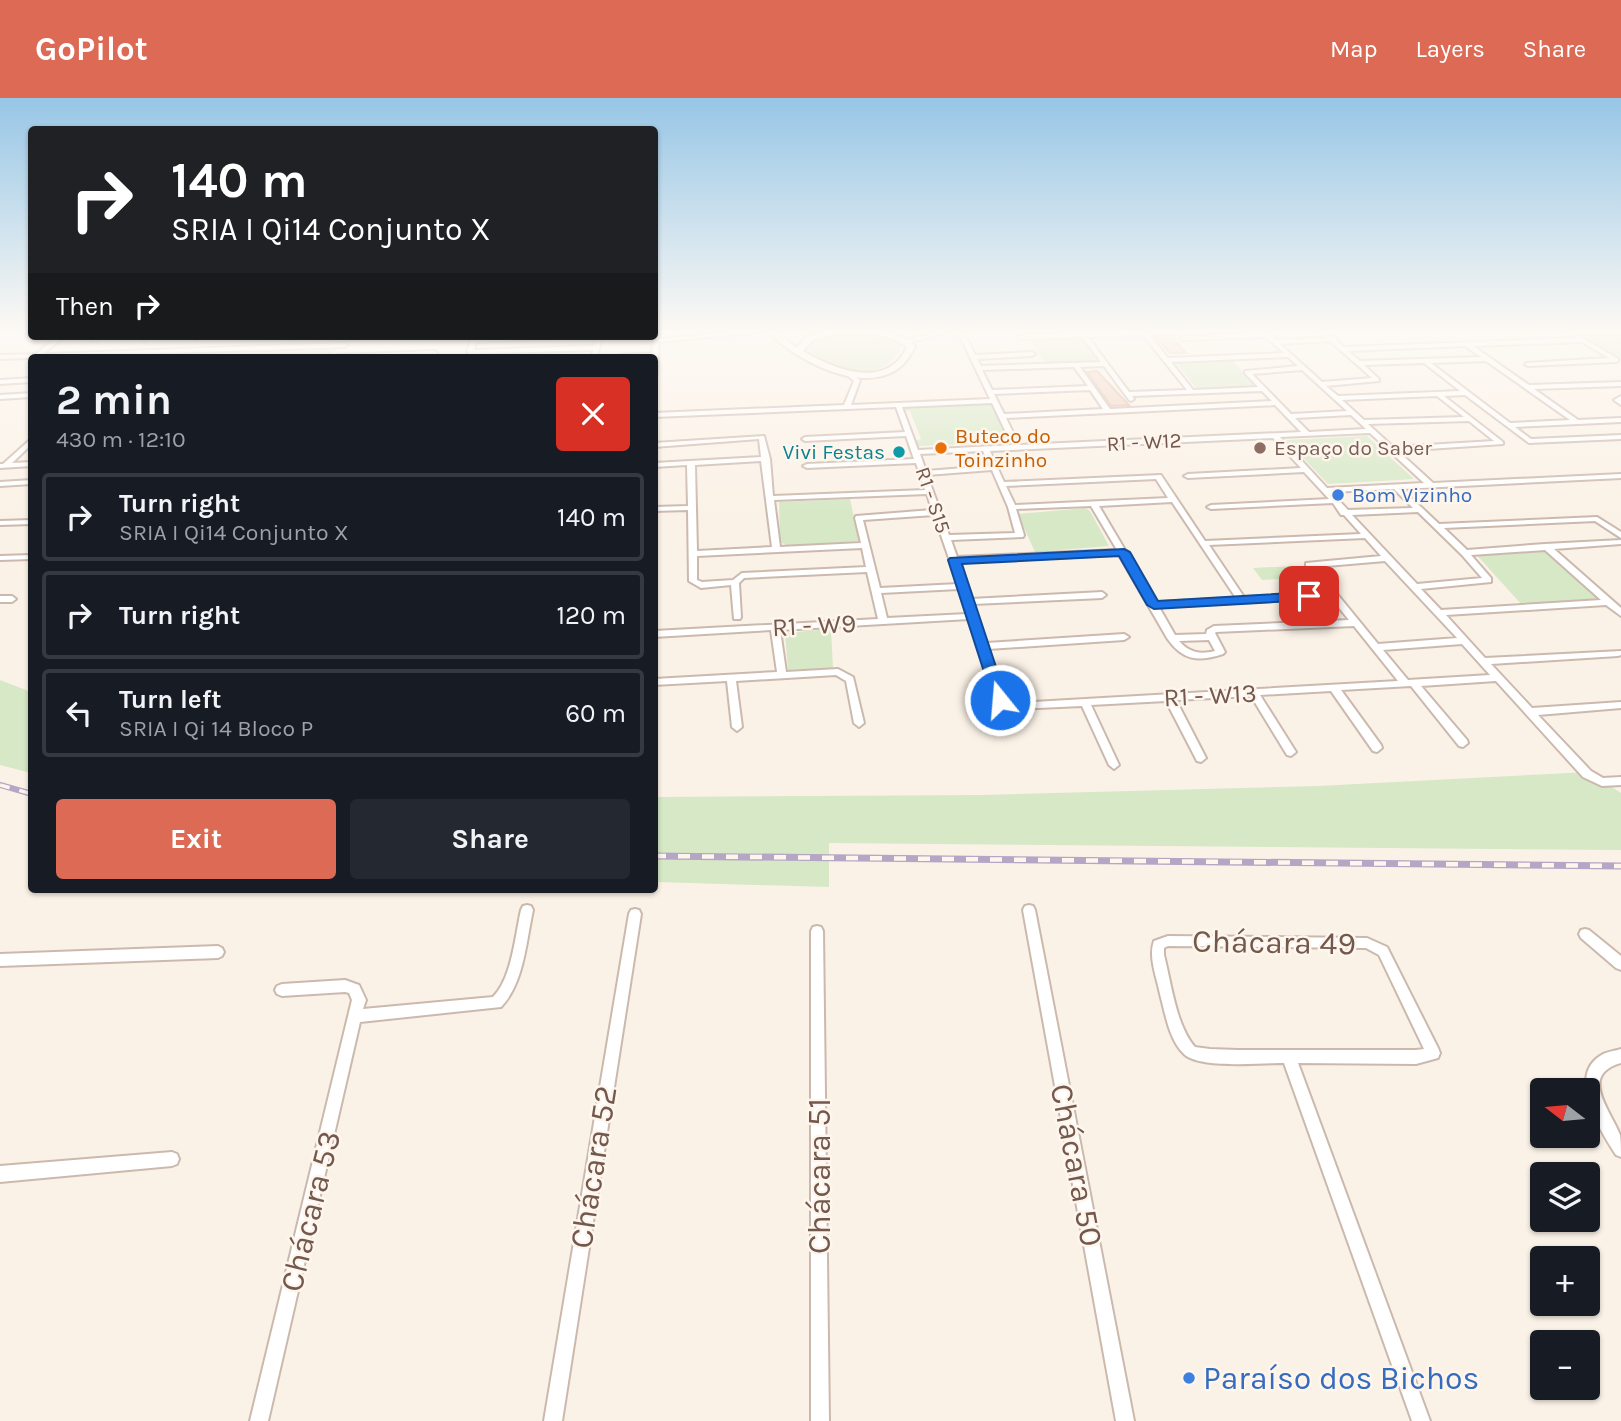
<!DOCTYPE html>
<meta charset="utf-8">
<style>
:root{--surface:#171b24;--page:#242831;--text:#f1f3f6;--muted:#9ea1a6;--line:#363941;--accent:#dc6a55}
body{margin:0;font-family:Karla,sans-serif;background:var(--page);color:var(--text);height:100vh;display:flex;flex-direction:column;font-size:26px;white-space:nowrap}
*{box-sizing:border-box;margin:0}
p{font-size:23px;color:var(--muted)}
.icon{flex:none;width:38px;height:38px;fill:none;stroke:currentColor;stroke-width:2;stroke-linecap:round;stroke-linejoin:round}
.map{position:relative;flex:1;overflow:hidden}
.side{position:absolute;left:28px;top:256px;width:630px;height:539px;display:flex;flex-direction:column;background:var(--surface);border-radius:7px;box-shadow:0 2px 5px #0004}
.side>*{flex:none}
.top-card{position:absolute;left:28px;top:28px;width:630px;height:214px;border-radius:7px;box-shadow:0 2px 5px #0004;background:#202124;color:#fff;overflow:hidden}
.needle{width:46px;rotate:286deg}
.fabs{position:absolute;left:1530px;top:980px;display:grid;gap:14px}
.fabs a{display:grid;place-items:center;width:70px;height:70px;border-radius:7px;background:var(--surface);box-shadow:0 2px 5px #0004;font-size:35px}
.pin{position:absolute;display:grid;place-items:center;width:60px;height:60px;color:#fff;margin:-30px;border-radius:14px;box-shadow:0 4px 10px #0006}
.me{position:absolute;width:77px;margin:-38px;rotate:343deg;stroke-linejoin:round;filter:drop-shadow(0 0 5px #0008)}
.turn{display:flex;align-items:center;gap:24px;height:147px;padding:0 28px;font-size:32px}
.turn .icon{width:91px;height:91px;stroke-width:2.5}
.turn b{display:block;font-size:49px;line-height:60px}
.then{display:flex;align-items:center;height:66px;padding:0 28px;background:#0003;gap:14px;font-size:26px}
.round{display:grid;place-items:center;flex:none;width:74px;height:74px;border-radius:7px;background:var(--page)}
.overview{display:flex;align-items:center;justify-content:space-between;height:119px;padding:0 28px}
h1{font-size:42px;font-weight:700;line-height:52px}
.button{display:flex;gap:14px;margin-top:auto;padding:14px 28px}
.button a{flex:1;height:80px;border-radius:7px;background:var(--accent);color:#fff;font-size:28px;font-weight:700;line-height:80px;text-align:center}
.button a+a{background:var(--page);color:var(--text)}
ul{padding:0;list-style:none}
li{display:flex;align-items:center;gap:21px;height:88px;margin:0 14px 10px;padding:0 14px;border:4px solid var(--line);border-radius:7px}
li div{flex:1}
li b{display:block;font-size:26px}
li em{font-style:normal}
header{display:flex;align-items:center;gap:42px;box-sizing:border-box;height:98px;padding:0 35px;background:var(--accent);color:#fff}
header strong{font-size:33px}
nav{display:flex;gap:38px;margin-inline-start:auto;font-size:24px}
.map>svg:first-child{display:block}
</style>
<header>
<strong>GoPilot</strong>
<nav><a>Map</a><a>Layers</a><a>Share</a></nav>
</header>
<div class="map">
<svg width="1621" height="1323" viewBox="0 0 1621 1323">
<rect width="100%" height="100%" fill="#fbf2e7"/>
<path fill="#d6e8c6" d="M1569 232H1621V263Z
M837 236 880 239 901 245V250C882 288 833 272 808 252V245L813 240Z
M1080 239 1097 263 1044 265 1030 241Z
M337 249 330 259H250L256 252Z
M1232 262 1256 289 1196 290 1175 264Z
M990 304 999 316 1007 343 1005 345 917 348 915 343 921 341 910 313H904L905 308Z
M1367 338 1414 381 1328 386 1286 342Z
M850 401 859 443 788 448 780 444 779 404Z
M1085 410 1090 413 1109 448 1035 454 1018 416Z
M1552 453 1609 505 1522 507 1474 454Z
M1294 468 1302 480 1262 482 1253 470Z
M831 531 833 570 788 572 785 535Z
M0 582 31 594V675L0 667Z
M1589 674 1621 695V752L829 745V789L655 784V699L983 697 1318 688Z"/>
<path fill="#eed0c0" stroke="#e0b5a2" stroke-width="2" d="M1150 232H1165L1186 255H1170Z
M1097 273 1129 307 1111 308 1087 274Z"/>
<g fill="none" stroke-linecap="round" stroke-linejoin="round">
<defs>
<path id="street" d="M654 232H660L659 241 750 232H765L762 234 659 244 657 276 654 278V259H616L619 257 652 255Z
M946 232H954L907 245 904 243Z
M957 232H963L975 257 1032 254 1035 256 1032 258 977 261 981 268 1101 264 1082 239 1022 241 1019 239 1022 237 1140 233 1139 232H1145L1147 234 1168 260 1284 255 1266 239 1183 242 1180 240 1183 238 1262 235 1259 232H1265L1277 242 1326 240 1318 232H1324L1333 239 1336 240V242L1344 249 1576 240 1563 232H1569L1618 261V263L1616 264 1528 268 1525 266 1526 265 1609 260 1582 244 1473 248 1529 287 1621 284V288L1534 291 1578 322 1621 320V324L1515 329 1531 341 1621 337V341L1529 345 1465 297 1444 298 1503 344V346L1398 353 1433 385 1621 376V380L1402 391 1439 426 1597 419 1621 434V440L1595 423 1444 430 1467 452 1545 446 1621 442V446L1554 451 1621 510V518L1606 507 1446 517 1485 560 1621 553V557L1618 558 1491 566 1532 610 1621 604V610L1538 617 1591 673 1603 680 1621 679V687L1602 688 1583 679 1496 583 1421 588 1467 642 1468 645 1463 649 1459 648 1411 588 1341 592 1381 647 1382 650 1377 654 1373 653 1331 593 1260 597 1296 654 1291 658 1287 657 1251 598 1176 602 1206 660 1201 664 1197 663 1166 603 1091 607 1119 667 1114 671 1109 667 1082 608 1015 611 997 604 969 521 780 532 786 574 838 571 853 579 864 625 859 629 854 625 846 583 836 577 736 583 742 629 737 633 732 629 727 583 654 587V581L777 574 771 532 654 539V533L878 521 867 474 744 480 739 485 741 519 740 521H734L731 487 701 490 689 483 688 412 654 413V409L688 408 687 367 654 369V365L761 359 759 341 654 349V345L764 338 770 361 773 398 925 392 916 365 807 370 803 368 807 366 914 361 906 338 805 343 802 341 805 339 905 334 896 309 654 319V315L844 307 854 283 847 277 850 275 860 282 851 307 990 301ZM1143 237 1187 292 1129 294 1088 239ZM1330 243 1372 280 1322 284 1280 246ZM1465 248 1481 259 1360 263 1348 253ZM1288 259 1298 268 1245 273V275L1258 289 1193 292 1171 264ZM1486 263 1570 322 1510 325 1431 265ZM1424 265 1460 293 1338 298 1326 288 1379 283V281L1364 267ZM1104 268 1129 302 1131 303 1134 301 1132 298 1262 293 1272 303 1110 311 1080 269ZM1074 269 1088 288 992 292 982 272ZM1302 272 1347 313 1291 316 1252 276ZM1090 292 1103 311 1004 316 994 296ZM1437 298 1464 319 1364 322 1342 302ZM992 305 1012 347 918 352 902 309ZM1275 307 1301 334 1019 347 1006 320ZM1351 317 1366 331 1309 334 1295 320ZM1469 323 1494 343 1393 349 1368 326ZM1370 335 1424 385 1327 390 1280 339ZM1273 340 1301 370 1188 376 1184 378 1188 380 1304 374 1329 401 1211 407 1207 409 1211 411 1333 405 1341 417H1344L1361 436 1205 443 1161 377 1004 384 990 353ZM983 353 990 368 926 373 920 356ZM761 363 772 449 697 453 695 367ZM992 372 1008 409 1015 435 949 437 927 377ZM1156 381 1168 400 1015 407 1006 388ZM1394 391 1413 410 1348 412 1331 394ZM927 396 932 412 856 418 855 420 861 445 780 449 774 402ZM1172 404 1236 500 1156 504 1127 456 1128 454 1125 452 1099 408ZM1091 408 1117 452 957 459 951 442 1023 439 1024 437 1016 411ZM1418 414 1462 457 1482 480 1417 486 1352 417ZM934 417 958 486 880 490 863 422ZM1365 440 1381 458 1306 465V469L1327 495 1244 499 1209 447ZM862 450 866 469 742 475 733 482 702 484 697 482V458ZM1545 452 1601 502 1441 512 1421 491 1491 484V480L1471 457ZM1119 457 1167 540C1183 563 1198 564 1223 556L1225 554 1215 535 1216 534 1354 528 1398 583 1016 605 1004 600 988 551 1124 542 1129 539 1124 536 986 545 973 506 1102 500 1106 497 1102 494 971 501 959 464ZM1385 463 1457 540 1378 546 1315 469ZM959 491 967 516 887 520 881 495ZM1331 500 1349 522 1214 528 1207 532 1206 536 1175 537 1159 509ZM1209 542 1215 553C1199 557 1189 554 1179 543ZM1462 546 1490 577 1408 582 1383 552Z
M58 238H65L43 256 345 245 348 247 345 249 0 261V257L36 256Z
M96 238H102L97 243H93L92 242Z
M145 238H151L145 243 142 241Z
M196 238H202L197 242 194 240Z
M350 238H413L410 240 348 241V239Z
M472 238H478L477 240 572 238 569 240 476 244 474 252 594 248 596 238H602L597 259H591L593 252 470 256 467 254Z
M434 253 437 255 436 256 335 259 338 257Z
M32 280V284L0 286V282Z
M32 295V299L0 301V297Z
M1621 298V307L1614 302Z
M32 340V346L12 365 32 364V368L0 370V366H3Z
M32 382V386L0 388V384Z
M32 422V426L0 427V423Z
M32 457V461L0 462V458Z
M0 498H12L16 501 12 504H0Z
M527 807 531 808 533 812C526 844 524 885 501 909L360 924 268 1323H250L352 902 349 895 345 894 282 898 277 896 275 892 277 888 282 886 345 882 359 887 366 902 363 911 493 899C512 880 515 838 521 812L523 808Z
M1029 807 1033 808 1035 812 1134 1323H1116L1023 812 1025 808Z
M635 811 639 812 641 816 562 1323H544L629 816 631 812Z
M817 828 821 829 823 833 829 1323H811V833L813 829Z
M1585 831 1589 832 1621 858V872L1616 870 1581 840 1579 836 1581 832Z
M1168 838 1367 840 1387 849 1438 950 1440 955 1438 960 1416 966 1298 965 1430 1323H1412L1284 965C1262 965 1199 971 1184 956 1169 942 1165 914 1160 896 1157 880 1148 859 1154 843ZM1168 848 1366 850 1379 857 1424 951 1416 952H1238L1210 951 1195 949C1176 928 1171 884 1164 857V850Z
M218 848 222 850 224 854 222 858 218 860 0 868V856Z
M1621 951V965C1578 977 1611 1013 1620 1037 1621 1044 1621 1053 1621 1059L1616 1057C1601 1034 1567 979 1600 958 1605 954 1614 953 1621 951Z
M172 1054 177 1056 179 1061 177 1066 172 1068 0 1084V1068Z"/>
<path id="secondary" d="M766 232H774L797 250 807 238 826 234 824 232C853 232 893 227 915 248 888 312 798 266 766 232ZM838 235C861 236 888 234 907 249 887 293 833 271 803 253L813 242Z"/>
</defs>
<use href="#street" stroke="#ccb9ae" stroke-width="4"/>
<use href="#secondary" stroke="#d0bbae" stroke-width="4"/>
<use href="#street" fill="#fff" fill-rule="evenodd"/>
<use href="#secondary" fill="#fff" fill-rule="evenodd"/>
<defs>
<path id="rail-far1" d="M0 687 32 696"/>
<path id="rail" d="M654 758 1621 768"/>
</defs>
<use href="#rail-far1" stroke="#b4a6c4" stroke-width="6"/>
<use href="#rail" stroke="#b4a6c4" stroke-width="7"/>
<use href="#rail-far1" stroke="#fef6ed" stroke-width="3.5" stroke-dasharray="10" stroke-linecap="butt"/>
<use href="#rail" stroke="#fef6ed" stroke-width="4.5" stroke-dasharray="12" stroke-linecap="butt"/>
</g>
<linearGradient id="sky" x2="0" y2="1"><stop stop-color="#97c6e6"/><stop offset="0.56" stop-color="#fdf9f4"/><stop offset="1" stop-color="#fdf9f4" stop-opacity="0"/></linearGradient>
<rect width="1621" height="417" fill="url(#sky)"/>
<path fill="#1a73e8" stroke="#114b97" stroke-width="2" d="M1124 451 1130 454 1158 503 1309 494 1315 498 1309 502 1154 511 1147 507 1119 458 962 466 1007 602 1000 607 994 605 948 462 950 460Z"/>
<circle fill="#e8710a" stroke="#fef6ed" stroke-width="2.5" cx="941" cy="350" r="7"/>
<circle fill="#8d6e63" stroke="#fef6ed" stroke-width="2.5" cx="1260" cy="350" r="7"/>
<circle fill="#0f9aa8" stroke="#fef6ed" stroke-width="2.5" cx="899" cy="354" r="7"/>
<g fill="#3f7fe0" stroke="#fef6ed" stroke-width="2.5">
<circle cx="1338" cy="397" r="7"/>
<circle cx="1189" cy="1280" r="7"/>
</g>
<g text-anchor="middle" stroke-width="5" stroke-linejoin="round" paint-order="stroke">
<g font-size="21" fill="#c56008" stroke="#fef6ed" text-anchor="start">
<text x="955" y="345">Buteco do<tspan x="955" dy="24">Toinzinho</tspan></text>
</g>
<g font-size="21" fill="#73584d" stroke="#fef6ed">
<text transform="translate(1144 344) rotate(-3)" y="7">R1 - W12</text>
<text transform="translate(933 402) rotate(71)" y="7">R1 - S15</text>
</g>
<g font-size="21" fill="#785e54" stroke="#fef6ed" text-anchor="start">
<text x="1274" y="357">Espaço do Saber</text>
</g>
<g font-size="21" fill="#0d838f" stroke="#fef6ed" text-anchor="end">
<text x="885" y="361">Vivi Festas</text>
</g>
<g font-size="21" fill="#366cbe" stroke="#fef6ed" text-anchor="start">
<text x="1352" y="404">Bom Vizinho</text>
</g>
<g font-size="26" fill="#73584d" stroke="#fef6ed">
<text transform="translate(814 527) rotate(-3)" y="9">R1 - W9</text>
<text transform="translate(1210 597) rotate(-3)" y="9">R1 - W13</text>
</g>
<g font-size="32" fill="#73584d" stroke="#fef6ed">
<text transform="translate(1274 844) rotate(1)" y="11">Chácara 49</text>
<text transform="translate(1077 1067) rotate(79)" y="11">Chácara 50</text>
<text transform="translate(593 1069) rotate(-81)" y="11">Chácara 52</text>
<text transform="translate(819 1078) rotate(-90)" y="11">Chácara 51</text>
<text transform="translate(310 1113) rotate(-76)" y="11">Chácara 53</text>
</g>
<g font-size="32" fill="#366cbe" stroke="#fef6ed" text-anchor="start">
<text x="1203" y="1291">Paraíso dos Bichos</text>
</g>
</g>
</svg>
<div class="fabs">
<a><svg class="needle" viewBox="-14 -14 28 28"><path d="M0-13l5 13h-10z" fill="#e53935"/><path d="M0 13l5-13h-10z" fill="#9ea1a6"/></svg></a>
<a><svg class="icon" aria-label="layers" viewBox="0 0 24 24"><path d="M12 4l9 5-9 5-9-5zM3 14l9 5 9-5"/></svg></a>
<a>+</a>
<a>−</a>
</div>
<div class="pin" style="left:1309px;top:498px;background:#d93025"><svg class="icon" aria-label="arrive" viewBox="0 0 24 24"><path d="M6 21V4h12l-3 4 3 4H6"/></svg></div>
<svg class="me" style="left:1000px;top:602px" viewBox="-20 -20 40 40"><circle r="17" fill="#1a73e8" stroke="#fff" stroke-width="3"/><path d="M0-11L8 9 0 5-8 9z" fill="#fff"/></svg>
<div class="top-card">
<div class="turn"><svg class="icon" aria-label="right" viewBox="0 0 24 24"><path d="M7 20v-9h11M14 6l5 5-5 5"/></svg><div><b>140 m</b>SRIA I Qi14 Conjunto X</div></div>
<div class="then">Then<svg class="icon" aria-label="right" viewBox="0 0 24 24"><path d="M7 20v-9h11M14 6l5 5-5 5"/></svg></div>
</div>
<section class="side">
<div class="overview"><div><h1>2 min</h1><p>430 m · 12:10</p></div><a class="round" style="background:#d93025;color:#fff"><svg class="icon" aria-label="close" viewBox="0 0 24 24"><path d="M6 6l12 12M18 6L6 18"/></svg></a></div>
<ul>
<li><svg class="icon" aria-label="right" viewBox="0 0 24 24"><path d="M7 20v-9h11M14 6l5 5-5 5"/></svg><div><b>Turn right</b><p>SRIA I Qi14 Conjunto X</p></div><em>140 m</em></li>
<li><svg class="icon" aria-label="right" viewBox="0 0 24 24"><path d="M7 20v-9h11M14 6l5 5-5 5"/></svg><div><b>Turn right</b></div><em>120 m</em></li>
<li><svg class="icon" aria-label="left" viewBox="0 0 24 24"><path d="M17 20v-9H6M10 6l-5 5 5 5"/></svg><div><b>Turn left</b><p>SRIA I Qi 14 Bloco P</p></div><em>60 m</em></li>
</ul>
<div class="button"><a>Exit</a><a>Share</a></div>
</section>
</div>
